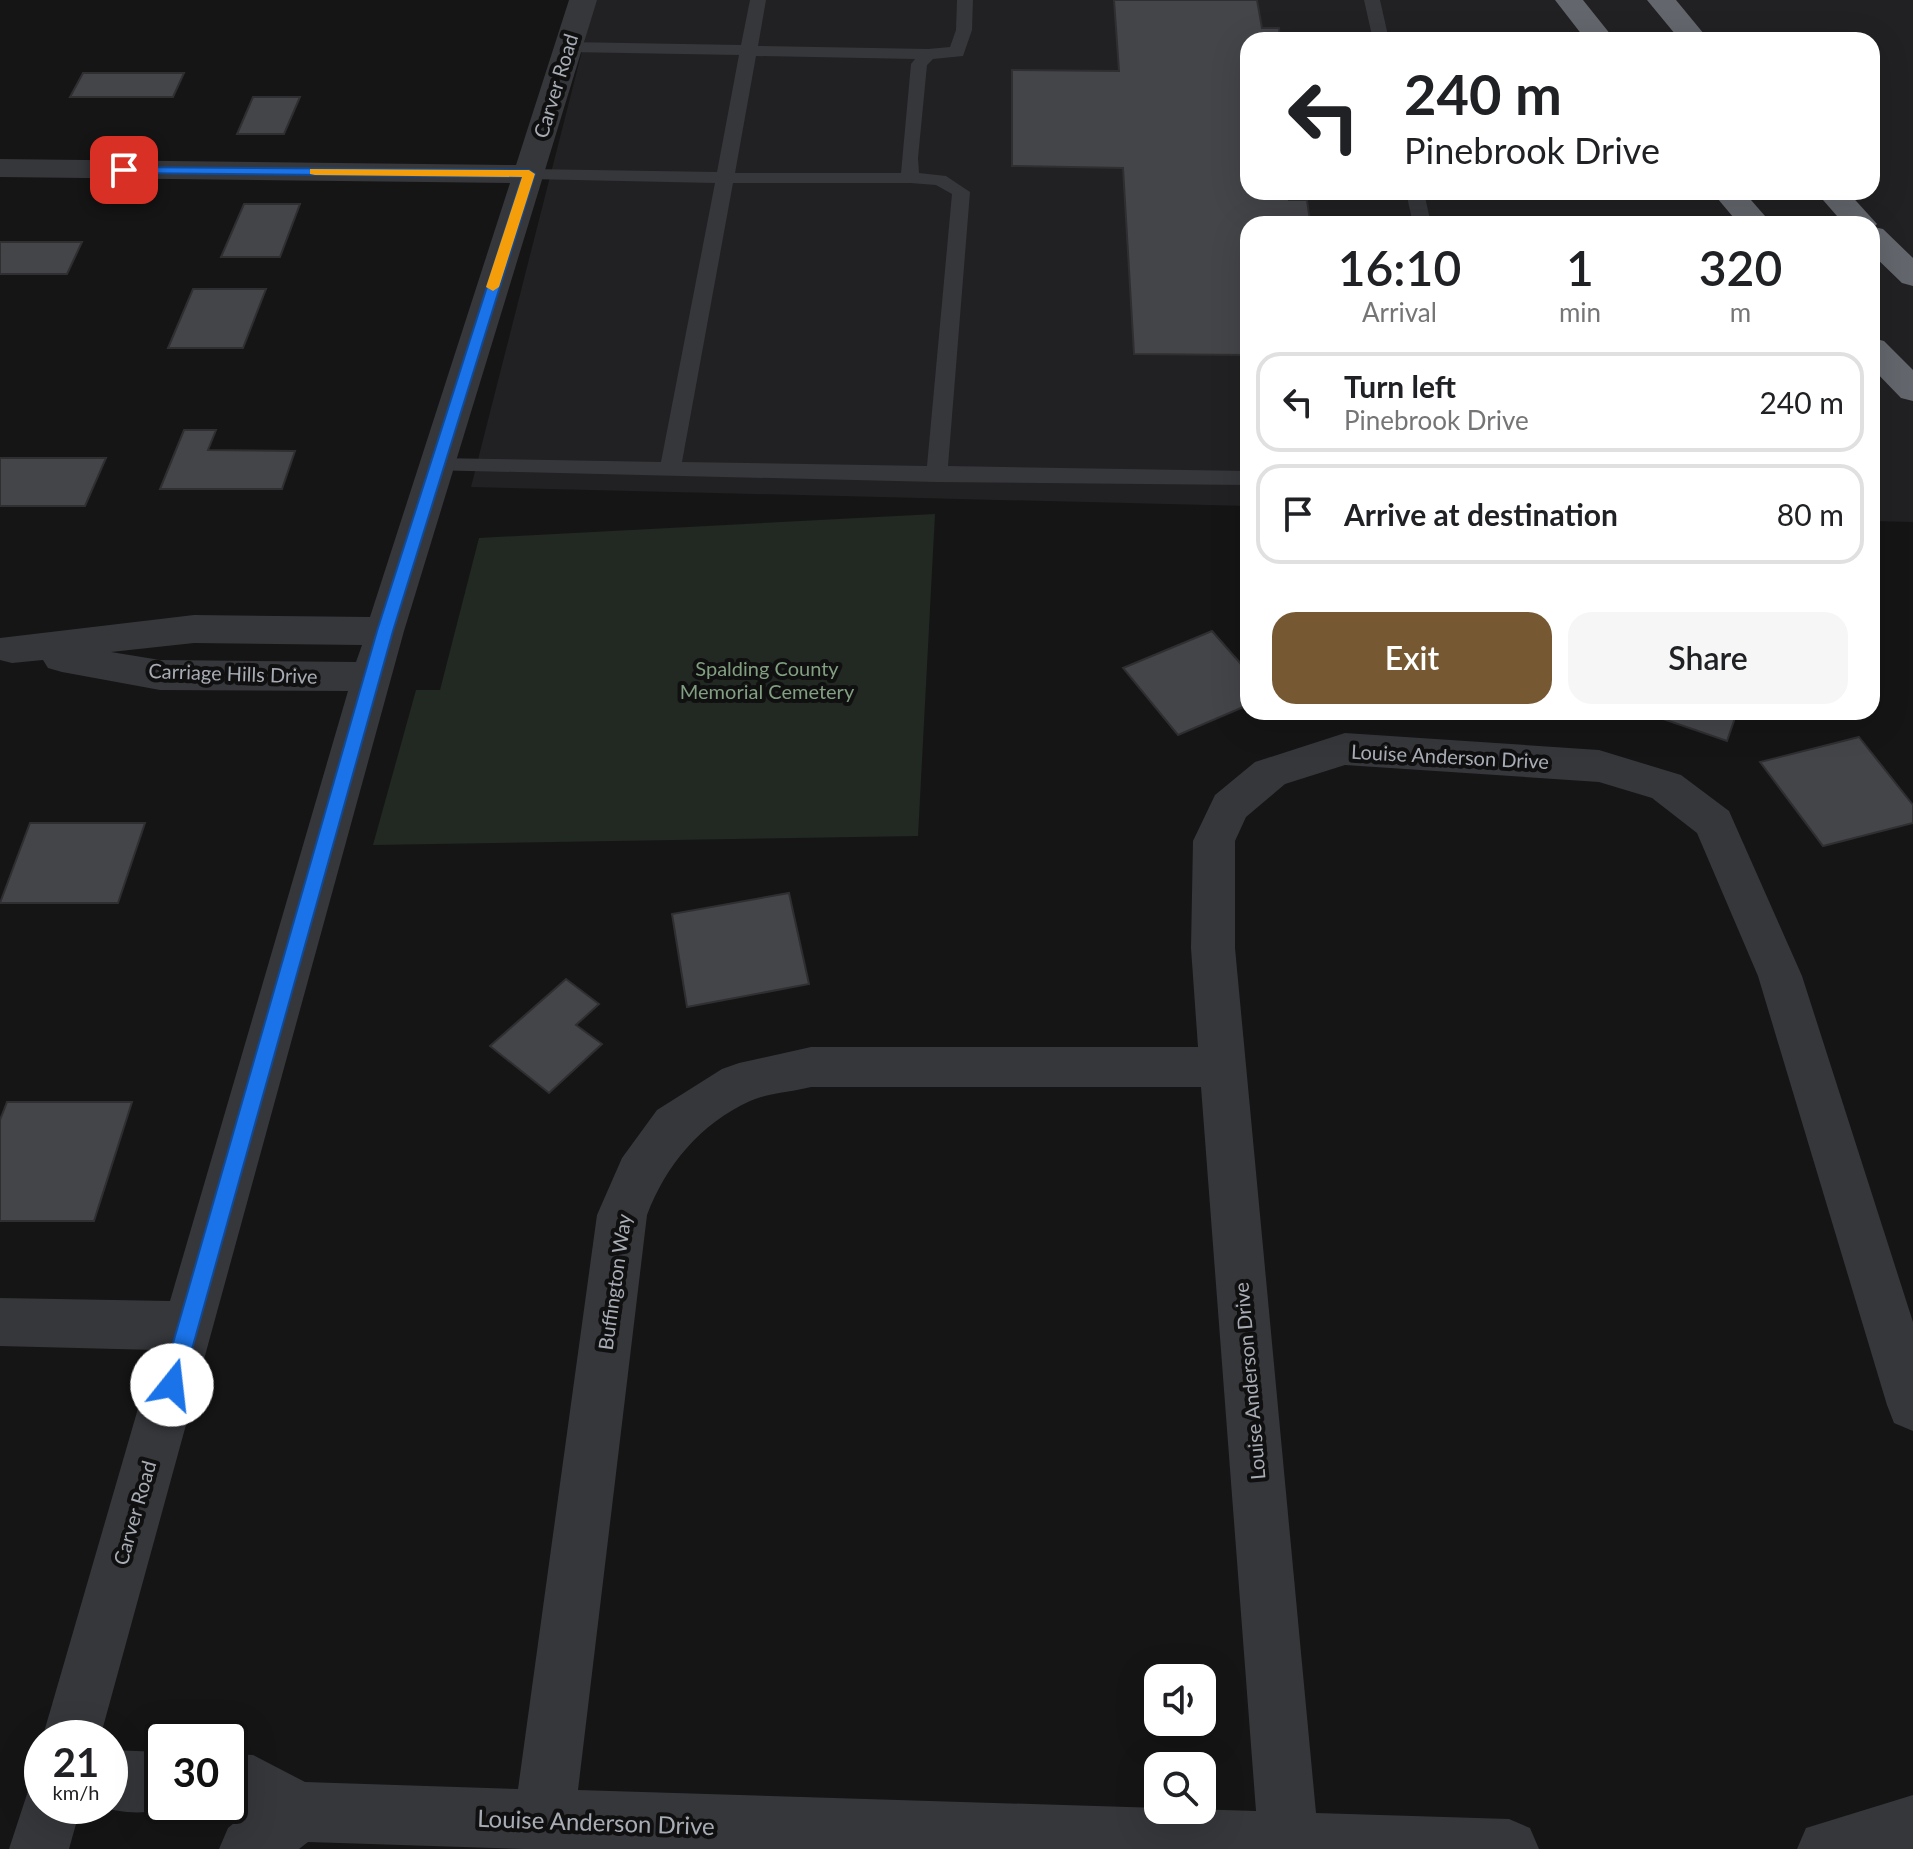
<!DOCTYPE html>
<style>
:root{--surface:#fff;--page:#f6f6f6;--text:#202124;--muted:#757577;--line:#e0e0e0;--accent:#765932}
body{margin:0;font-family:Lato,sans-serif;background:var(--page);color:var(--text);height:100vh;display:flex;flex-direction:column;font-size:30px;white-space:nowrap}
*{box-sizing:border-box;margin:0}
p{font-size:26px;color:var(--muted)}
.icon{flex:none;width:44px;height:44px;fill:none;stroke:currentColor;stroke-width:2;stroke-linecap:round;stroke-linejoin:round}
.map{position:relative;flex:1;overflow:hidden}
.details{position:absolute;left:1240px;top:216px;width:640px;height:504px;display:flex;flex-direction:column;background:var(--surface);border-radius:24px;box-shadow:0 8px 32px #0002}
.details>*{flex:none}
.hud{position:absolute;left:1240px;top:32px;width:640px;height:168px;border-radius:24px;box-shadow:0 8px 32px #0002;background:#fff;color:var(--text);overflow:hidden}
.buttons{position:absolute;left:1144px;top:1664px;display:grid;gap:16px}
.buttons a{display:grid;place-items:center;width:72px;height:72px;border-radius:16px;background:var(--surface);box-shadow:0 8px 32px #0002;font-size:40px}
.speed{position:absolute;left:24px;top:1720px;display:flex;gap:16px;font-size:40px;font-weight:700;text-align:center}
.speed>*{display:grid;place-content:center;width:104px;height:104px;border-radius:50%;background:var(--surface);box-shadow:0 8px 32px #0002;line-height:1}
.speed small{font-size:20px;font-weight:400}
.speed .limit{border:4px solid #111;border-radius:12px;background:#fff;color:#111}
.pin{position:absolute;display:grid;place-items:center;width:68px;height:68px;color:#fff;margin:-34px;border-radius:16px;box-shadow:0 4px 12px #0006}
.me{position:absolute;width:88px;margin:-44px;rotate:16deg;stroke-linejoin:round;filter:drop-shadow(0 0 6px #0008)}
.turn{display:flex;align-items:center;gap:28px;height:168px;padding:0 32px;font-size:36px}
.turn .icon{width:104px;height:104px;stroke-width:2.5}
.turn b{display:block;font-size:56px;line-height:68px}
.eta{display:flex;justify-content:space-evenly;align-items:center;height:136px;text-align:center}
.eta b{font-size:48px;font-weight:600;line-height:56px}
.primary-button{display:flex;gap:16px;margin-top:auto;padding:16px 32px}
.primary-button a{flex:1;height:92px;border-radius:24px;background:var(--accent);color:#fff;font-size:32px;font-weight:600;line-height:92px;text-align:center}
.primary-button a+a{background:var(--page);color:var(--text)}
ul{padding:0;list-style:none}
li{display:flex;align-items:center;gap:24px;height:100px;margin:0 16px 12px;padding:0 16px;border:4px solid var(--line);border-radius:24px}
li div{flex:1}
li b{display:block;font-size:30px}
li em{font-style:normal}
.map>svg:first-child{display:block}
</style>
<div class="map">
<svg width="1913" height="1849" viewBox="0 0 1913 1849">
<rect width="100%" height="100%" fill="#151516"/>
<path fill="#212123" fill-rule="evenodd" d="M595 0H1913V522L1872 521V224H1248V506L471 487ZM1248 40H1872V192H1248Z"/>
<path fill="#212922" d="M935 514 918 836 373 845 416 690H440L479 538Z"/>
<path fill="#444549" stroke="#2f2f32" stroke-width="2" d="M1114 0H1257L1262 28H1279L1280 40H1248V192H1288L1289 200H1307L1310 221 1248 224V355L1134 354 1123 168 1012 166V70L1119 71Z
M83 73H184L173 97H70Z
M253 97H300L284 134H237Z
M244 204H300L280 257H221Z
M0 242H82L67 274H0Z
M193 289H266L243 348H168Z
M184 430H216L208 450 295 451 282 489H160Z
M0 458H106L85 506H0Z
M1212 631 1248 672V705L1178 735 1123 668Z
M1643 712H1737L1727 741Z
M1859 737 1913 805V823L1823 846 1760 762Z
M30 823H145L118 903H0Z
M789 893 809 984 687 1007 672 914Z
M566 979 599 1004 576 1025 602 1044 549 1093 490 1046Z
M7 1102H132L94 1221H0V1120Z"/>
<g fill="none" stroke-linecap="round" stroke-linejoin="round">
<path fill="#36373b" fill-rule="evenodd" d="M750 0H766L758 46 928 49 950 47 956 30 957 0H973L972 30 963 56 933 59 927 65 918 158 919 173 946 176 970 192 948 466 1248 471V485L937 482 429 470 425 465 429 460 436 458 661 462 715 183 529 179 520 174 529 169 717 172 739 55 568 52 560 47 568 42 741 45ZM756 56 915 59 911 64 901 173H735ZM733 183H910L936 185 952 194 927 466 682 462Z
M1364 0H1380L1389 40H1373Z
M1406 192H1424L1431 224H1413Z"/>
<path fill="#36373b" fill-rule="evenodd" d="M569 0H597L404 631 100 1738 42 1739 155 1350 0 1346V1298L170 1301 348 691 160 690 62 672 48 668 43 660 12 663 0 660V638L194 615 370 617 510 183 0 177V159L516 165ZM194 643 362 645 356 662 160 660 111 652Z
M1345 733 1599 750 1681 775 1729 811 1802 976 1913 1322V1431L1894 1423 1887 1405 1758 976 1697 833 1652 798 1599 782 1345 765 1285 784 1246 817 1235 841V948L1316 1813 1509 1819 1530 1828 1539 1849H524L308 1842 299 1849H219L228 1828 245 1814H230L211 1806H230V1754L253 1755 305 1782 518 1789 597 1215 622 1158 657 1110 722 1069 739 1063 811 1047H1198L1191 948 1193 841 1215 795 1255 762ZM811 1087H1201L1256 1811 578 1790 647 1215C666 1165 700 1124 750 1101 767 1093 792 1092 811 1087Z
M110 1750 162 1752V1806H176C155 1814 122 1815 101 1806H110Z
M42 1780V1806H81L69 1849H9L30 1785Z
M1913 1795V1849H1797L1806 1828Z"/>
<path fill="#63666c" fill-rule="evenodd" d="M1555 0H1583L1615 40H1586Z
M1647 0H1676L1709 40H1680Z
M1712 192H1744L1772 224H1739Z
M1816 192H1848L1877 224 1874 227 1883 229 1913 258V286L1902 283 1872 254V224H1844Z
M1872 338 1884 341 1913 370V401L1901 398 1872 368Z"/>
</g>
<path fill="#1a73e8" stroke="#114b97" stroke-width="2" d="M120 167 529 170 535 174 393 631 182 1385 179 1393 172 1396 164 1393 161 1385 377 631 522 177 124 173 120 172Z"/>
<path fill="#f59e0b" d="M310 169 529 170 535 174 499 287 493 291 486 287 522 177 315 175 310 174Z"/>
<g text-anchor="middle" stroke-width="8" stroke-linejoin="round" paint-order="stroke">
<g font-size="20" fill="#a8adb5" stroke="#101011">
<text transform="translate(556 86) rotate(-73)" y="7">Carver Road</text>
<text transform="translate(233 674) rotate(2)" y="7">Carriage Hills Drive</text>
<text transform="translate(1450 757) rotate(3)" y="7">Louise Anderson Drive</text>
<text transform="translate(615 1282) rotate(-82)" y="7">Buffington Way</text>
<text transform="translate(1250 1381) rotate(-95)" y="7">Louise Anderson Drive</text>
<text transform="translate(135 1513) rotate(-74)" y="7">Carver Road</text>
</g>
<g font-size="20" fill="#829f81" stroke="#101011">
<text x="767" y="676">Spalding County<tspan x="767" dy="23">Memorial Cemetery</tspan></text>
</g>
<g font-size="24" fill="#a8adb5" stroke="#101011">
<text transform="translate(596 1823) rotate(2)" y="8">Louise Anderson Drive</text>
</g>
</g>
</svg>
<div class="buttons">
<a><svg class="icon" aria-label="sound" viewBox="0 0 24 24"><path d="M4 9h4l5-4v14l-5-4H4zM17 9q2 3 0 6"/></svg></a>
<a><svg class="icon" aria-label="search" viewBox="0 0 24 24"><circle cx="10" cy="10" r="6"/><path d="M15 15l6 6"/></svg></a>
</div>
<div class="speed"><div>21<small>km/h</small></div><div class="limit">30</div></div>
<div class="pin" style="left:124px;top:170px;background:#d93025"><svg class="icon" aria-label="arrive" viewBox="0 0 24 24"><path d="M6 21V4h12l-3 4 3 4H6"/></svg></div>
<svg class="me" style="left:172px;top:1385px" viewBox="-20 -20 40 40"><circle r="19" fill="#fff"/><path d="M0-13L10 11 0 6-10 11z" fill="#1a73e8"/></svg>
<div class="hud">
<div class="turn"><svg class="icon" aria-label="left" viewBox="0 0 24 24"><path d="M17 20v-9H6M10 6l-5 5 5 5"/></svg><div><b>240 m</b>Pinebrook Drive</div></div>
</div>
<section class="details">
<div class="eta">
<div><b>16:10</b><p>Arrival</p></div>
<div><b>1</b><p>min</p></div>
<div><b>320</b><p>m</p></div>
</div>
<ul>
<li><svg class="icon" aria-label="left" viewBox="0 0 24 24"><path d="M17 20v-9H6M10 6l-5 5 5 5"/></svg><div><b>Turn left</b><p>Pinebrook Drive</p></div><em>240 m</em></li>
<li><svg class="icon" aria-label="arrive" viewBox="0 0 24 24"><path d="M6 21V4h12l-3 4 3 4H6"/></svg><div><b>Arrive at destination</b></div><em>80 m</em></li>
</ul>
<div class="primary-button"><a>Exit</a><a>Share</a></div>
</section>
</div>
